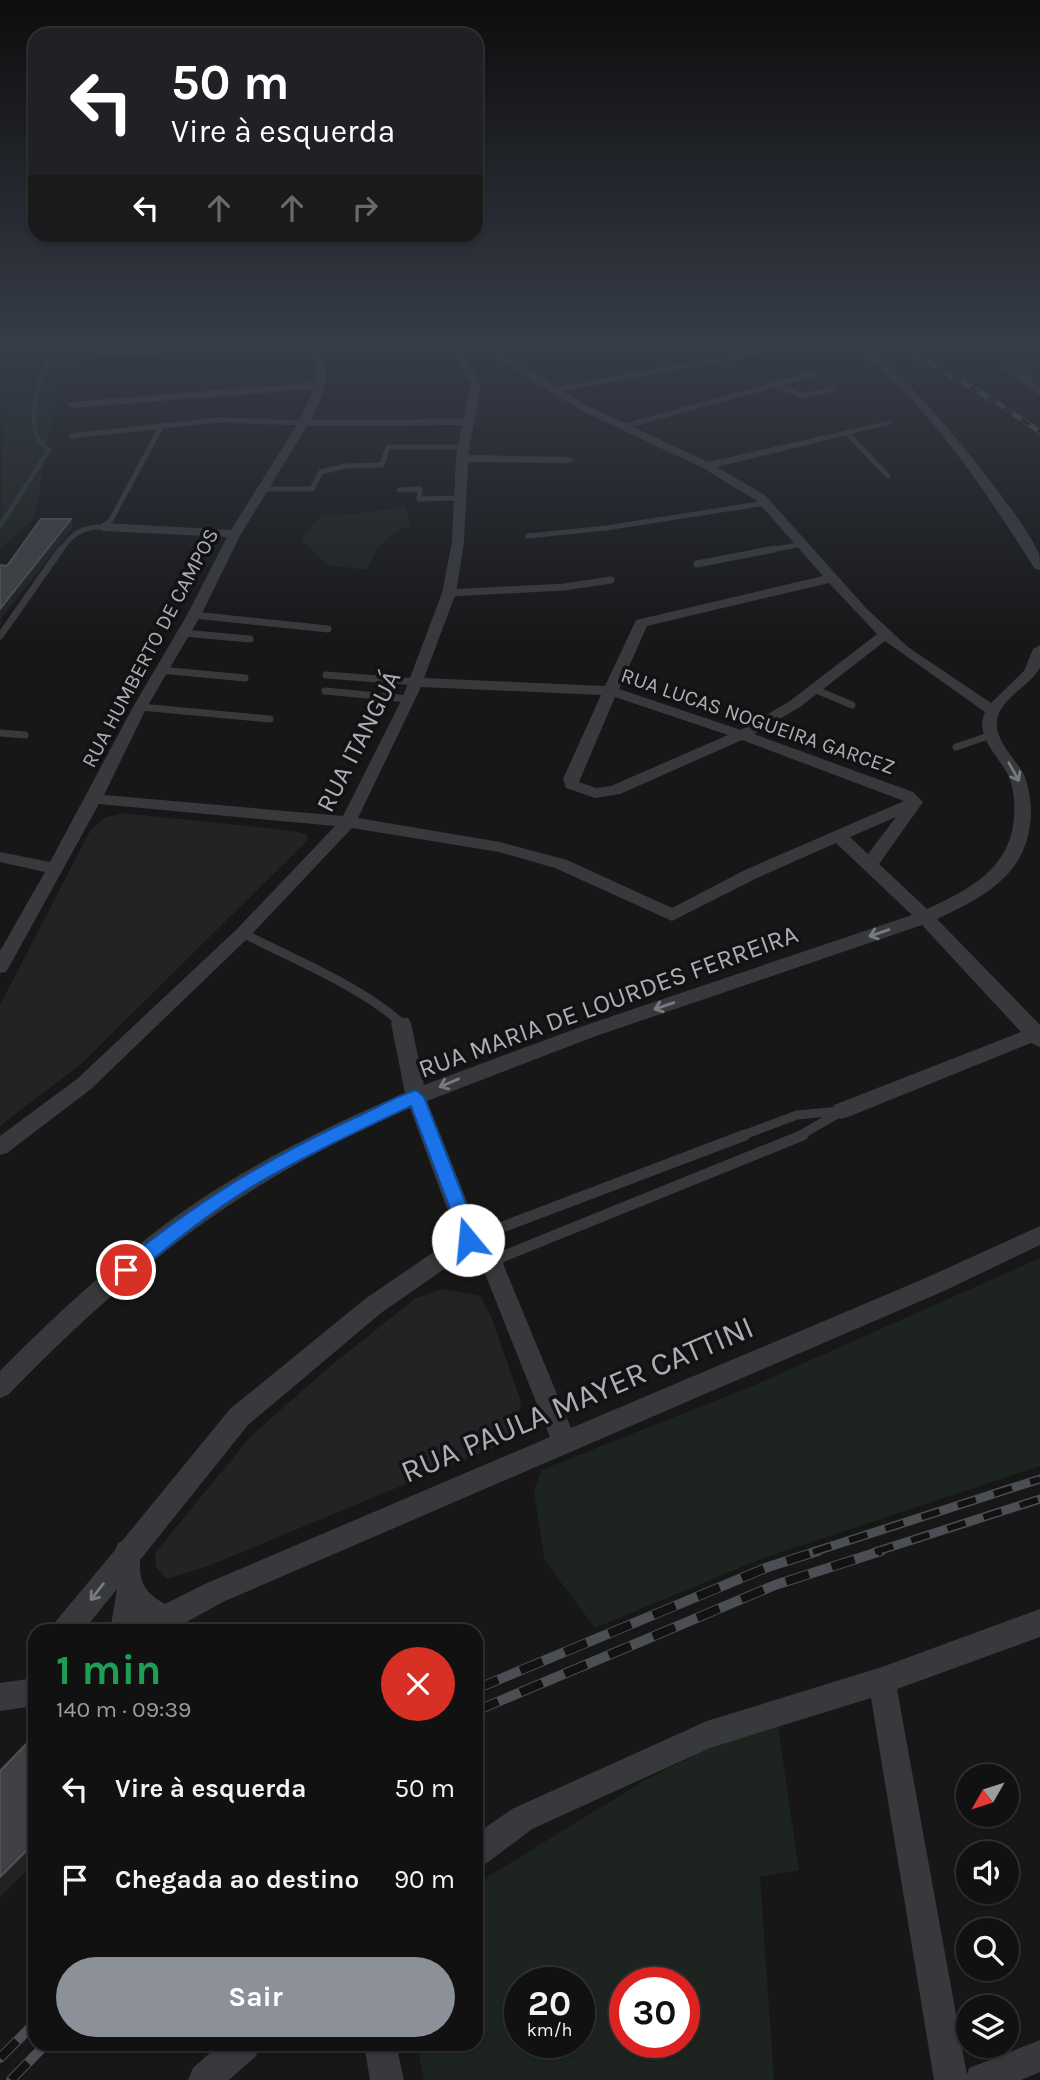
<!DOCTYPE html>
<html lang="pt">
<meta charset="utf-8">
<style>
:root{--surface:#111112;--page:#1a1a1b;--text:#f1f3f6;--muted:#9c9d9f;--line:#303132;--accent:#8c9099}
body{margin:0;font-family:Karla,sans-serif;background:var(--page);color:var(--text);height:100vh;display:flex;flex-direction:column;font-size:26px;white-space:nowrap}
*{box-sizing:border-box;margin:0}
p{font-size:23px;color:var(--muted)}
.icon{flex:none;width:38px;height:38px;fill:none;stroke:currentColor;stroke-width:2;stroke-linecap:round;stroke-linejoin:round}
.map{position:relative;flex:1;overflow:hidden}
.details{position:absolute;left:28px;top:1624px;width:455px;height:427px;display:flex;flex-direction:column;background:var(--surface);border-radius:21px;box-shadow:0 2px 5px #0004,0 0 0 2px var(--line)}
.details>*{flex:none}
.banner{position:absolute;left:28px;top:28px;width:455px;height:214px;border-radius:21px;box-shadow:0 2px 5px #0004,0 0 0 2px var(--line);background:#202124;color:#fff;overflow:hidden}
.needle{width:46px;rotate:231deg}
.fabs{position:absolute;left:956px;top:1764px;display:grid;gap:14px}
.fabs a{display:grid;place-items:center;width:63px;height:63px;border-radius:50%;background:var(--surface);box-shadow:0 2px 5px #0004,0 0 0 2px var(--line);font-size:35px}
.speed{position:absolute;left:504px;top:1967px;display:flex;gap:14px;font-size:35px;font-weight:700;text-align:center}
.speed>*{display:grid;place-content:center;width:91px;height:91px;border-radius:50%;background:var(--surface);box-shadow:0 2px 5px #0004,0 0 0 2px var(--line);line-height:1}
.speed small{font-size:18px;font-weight:400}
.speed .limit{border:10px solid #d22;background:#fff;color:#111}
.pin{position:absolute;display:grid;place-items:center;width:60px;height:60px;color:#fff;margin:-30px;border:4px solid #fff;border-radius:50%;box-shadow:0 2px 7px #0007}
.me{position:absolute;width:77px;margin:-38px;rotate:343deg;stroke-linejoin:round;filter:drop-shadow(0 0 5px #0008)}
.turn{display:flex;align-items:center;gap:24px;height:147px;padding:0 28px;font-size:32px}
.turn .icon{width:91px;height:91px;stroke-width:2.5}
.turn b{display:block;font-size:49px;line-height:60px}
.lanes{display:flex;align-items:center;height:66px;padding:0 28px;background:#0003;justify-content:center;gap:35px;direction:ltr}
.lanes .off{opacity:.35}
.round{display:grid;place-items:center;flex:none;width:74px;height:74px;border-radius:37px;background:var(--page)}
.overview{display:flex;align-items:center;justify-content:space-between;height:119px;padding:0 28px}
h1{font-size:42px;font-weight:700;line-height:52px;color:#1e9e55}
.primary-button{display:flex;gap:14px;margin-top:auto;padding:14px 28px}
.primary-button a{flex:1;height:80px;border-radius:42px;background:var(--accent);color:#fff;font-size:28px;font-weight:700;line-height:80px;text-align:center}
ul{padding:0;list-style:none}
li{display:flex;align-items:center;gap:21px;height:91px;padding:0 28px}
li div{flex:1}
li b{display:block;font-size:26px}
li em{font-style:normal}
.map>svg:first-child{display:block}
</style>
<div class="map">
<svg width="1040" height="2080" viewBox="0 0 1040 2080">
<rect width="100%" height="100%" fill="#171718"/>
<path fill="#232325" d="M123 813 293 831 307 835 308 840 80 1065 0 1126V1005L90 831 104 818Z
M442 1289 480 1296 491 1316 521 1402 516 1430 497 1446 211 1565 167 1579 156 1567 155 1553 251 1436 328 1368 416 1298Z"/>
<path fill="#1d231e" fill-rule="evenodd" d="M11 347H84L58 383 35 518 0 549 2 389Z
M1040 354V385L1007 360Z
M405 507 410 525C388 536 376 546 367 570L327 565 301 539 321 515H341Z
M1040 1258V1466L766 1557 595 1628 545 1561 534 1493 541 1470 757 1384Z
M778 1727 799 1870 760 1877 774 2080H424L417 2044H476V1884L647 1779 709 1748ZM520 1983H579V2042H520ZM625 1983H684V2042H625Z"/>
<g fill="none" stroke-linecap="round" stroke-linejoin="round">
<path stroke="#2e363b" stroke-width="4.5" d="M0 526 49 450C45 446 40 442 38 438 26 412 42 370 54 347"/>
<path stroke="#38393d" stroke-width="5" d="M774 384 802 396 833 389
M554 390 767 351
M625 426 813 374
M847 433 888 476
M71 436 217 420 304 423
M261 489H312L321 472 346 466 382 465 388 447H463
M399 490 420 489 419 499 460 498
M528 536 606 528 766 503
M60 551C72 534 81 527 103 527L111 520 162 425
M765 551 803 544"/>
<path stroke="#38393d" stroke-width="7" d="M697 564 774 549
M449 593 564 587 611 580
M194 615 328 629
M183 633 250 639
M0 636 61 549
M160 670 245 678
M326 675 417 682
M814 689 852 705
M325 691 409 699
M140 707 270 719
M0 733 25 735
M956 747 991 735"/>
<path stroke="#38393d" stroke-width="9" d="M243 933C292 959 361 986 401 1023
M741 1136 797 1115 841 1111
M799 1136 837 1114"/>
<path stroke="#38393d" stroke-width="11" d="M468 1240 745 1135
M494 1260 803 1135"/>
<path fill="#38393d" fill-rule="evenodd" d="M186 347H276L271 350 95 357 90 354 95 351Z
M312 347H322C331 378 324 392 311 420L463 419 471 384 449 347H459L481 384 468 455 568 457 574 460 568 463 468 462 464 542 456 593 424 678 605 686 636 620 823 576 757 501 703 468 580 410 480 347H493L588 406 708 462 892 420V424L717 467 765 495 867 609 908 647 991 703 1024 671 1033 649 1040 645V668C1029 686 1004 697 998 716 991 737 1014 757 1023 773 1029 784 1031 802 1031 815 1028 874 986 896 937 919L1040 1025V1047L1031 1043 848 1117 841 1119 834 1117 831 1111 834 1105 1021 1032 922 925 596 1036 427 1101 479 1232 476 1247 381 1313 248 1425 140 1560C139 1584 146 1593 165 1604L207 1583 550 1437 482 1266 486 1253 494 1251 502 1253 504 1266 571 1428 928 1277 1040 1226V1245L944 1291 225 1601 170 1631H110L117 1589 83 1631H52L56 1621 115 1550 118 1543 122 1541 230 1409 365 1299 457 1236 410 1108C245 1179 132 1267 8 1395L0 1398V1371C63 1307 131 1245 207 1195 269 1155 337 1122 405 1093L391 1023 394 1018H408L411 1023 424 1085 583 1026 912 915 836 843 757 878 672 921 555 868 499 852 352 828 249 937 91 1089 7 1153 0 1155V1136L77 1079 237 929 335 826 99 804 9 967 6 972 0 973V951L45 872 0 862V852L50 862 133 707 187 615 227 537 103 531 97 527 103 523 231 530 298 423 314 389 72 408 67 405 72 402 315 382 318 368ZM462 425 456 458 452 542 442 593 402 699 343 816 104 795 147 707 201 615 241 534 307 426ZM829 583 877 634 790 701 741 730 619 689 647 626ZM885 641 985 712C974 736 998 755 1008 775 1014 787 1015 804 1014 817 1011 868 969 890 927 909L879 864 923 802 913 792 754 734 800 707ZM421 687 601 695 563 779 566 788 595 798 620 794 742 740 904 801 745 870 672 908 567 860 500 842 358 818ZM615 697 728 735 611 786 596 788 579 782ZM896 817 868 854 850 837Z
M852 347C858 347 863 347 868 349 902 366 1025 517 1039 554 1040 559 1040 565 1040 570L1035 569C990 499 944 427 882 370 873 361 862 355 852 347Z
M1001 364C1014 363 1031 377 1040 386V395L1001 368Z
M1040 1609V1637L897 1689 967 2075 969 2068 1040 2040V2072L1021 2080H934L871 1698 710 1748 532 1829 487 1863 476 1867V1834L512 1809 707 1721 882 1667Z
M35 1678V1706L0 1711V1683Z
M220 2044H260L256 2056 229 2080H188L193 2068Z
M364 2044H396L404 2080H370Z"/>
<defs>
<path id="rail-far2" d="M901 347 1001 405 1040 432"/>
<path id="rail-far1" d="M813 1552 1040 1479
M875 1552 1040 1499"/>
<path id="rail" d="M476 1689 768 1567 818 1551
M476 1711 775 1585 881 1551
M0 2058 35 2023
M11 2080 46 2044"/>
</defs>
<use href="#rail-far2" stroke="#4b4e52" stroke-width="5"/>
<use href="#rail-far1" stroke="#4b4e52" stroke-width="9"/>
<use href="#rail" stroke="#4b4e52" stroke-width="10"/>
<use href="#rail-far2" stroke="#121213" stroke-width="3.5" stroke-dasharray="10" stroke-linecap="butt"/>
<use href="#rail-far1" stroke="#121213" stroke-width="6" stroke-dasharray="19" stroke-linecap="butt"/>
<use href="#rail" stroke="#121213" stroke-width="8" stroke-dasharray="24" stroke-linecap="butt"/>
</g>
<path fill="#222224" d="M5 347H12V349L0 363V353Z
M71 519 73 527 1 619 2 623 0 626V609Z
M35 1842V1862L0 1897V1877Z"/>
<path fill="#404144" stroke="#505256" stroke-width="2" d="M41 519H71L0 609V565L7 566Z
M35 1735V1842L0 1877V1771Z"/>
<defs><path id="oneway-shaft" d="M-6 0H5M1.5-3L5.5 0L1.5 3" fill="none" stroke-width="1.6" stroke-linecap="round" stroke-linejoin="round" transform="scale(1.75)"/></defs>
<g stroke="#777a80">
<use href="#oneway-shaft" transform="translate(1014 772) rotate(61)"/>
<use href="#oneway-shaft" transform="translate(879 933) rotate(161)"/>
<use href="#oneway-shaft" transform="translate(664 1006) rotate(161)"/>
<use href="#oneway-shaft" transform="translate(449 1083) rotate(157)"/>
<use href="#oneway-shaft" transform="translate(97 1592) rotate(128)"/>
</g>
<linearGradient id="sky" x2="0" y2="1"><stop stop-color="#0d0d0d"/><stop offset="0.54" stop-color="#363c48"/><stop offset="1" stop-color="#363c48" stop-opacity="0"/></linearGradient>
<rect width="1040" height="639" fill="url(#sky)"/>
<path fill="#1a73e8" stroke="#114b97" stroke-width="2" d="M416 1090 424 1097 477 1232 475 1245 468 1248 462 1245 459 1232 411 1106C358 1131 304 1156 253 1186 210 1212 171 1244 133 1276L126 1278 120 1276 117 1270 120 1265C193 1204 266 1159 352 1119 373 1110 394 1097 416 1090Z"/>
<g text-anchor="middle" stroke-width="7" stroke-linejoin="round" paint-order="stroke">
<g font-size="21" fill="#aaafb7" stroke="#121213">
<text transform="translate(150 648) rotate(-62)" y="7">RUA HUMBERTO DE CAMPOS</text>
<text transform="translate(758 721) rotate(19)" y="7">RUA LUCAS NOGUEIRA GARCEZ</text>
</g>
<g font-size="26" fill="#aaafb7" stroke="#121213">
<text transform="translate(358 741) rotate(-63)" y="9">RUA ITANGUÁ</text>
<text transform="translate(608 1001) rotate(-20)" y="9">RUA MARIA DE LOURDES FERREIRA</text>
</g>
<g font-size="32" fill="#aaafb7" stroke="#121213">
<text transform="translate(577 1399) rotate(-23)" y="11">RUA PAULA MAYER CATTINI</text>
</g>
</g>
</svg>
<div class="fabs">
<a><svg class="needle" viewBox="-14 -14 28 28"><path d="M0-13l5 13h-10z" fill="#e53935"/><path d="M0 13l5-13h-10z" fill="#9c9d9f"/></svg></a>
<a><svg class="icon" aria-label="sound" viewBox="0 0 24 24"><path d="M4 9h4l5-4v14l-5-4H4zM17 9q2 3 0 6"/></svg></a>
<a><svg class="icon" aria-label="search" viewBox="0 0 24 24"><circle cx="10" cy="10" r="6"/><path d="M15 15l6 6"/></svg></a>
<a><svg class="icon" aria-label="layers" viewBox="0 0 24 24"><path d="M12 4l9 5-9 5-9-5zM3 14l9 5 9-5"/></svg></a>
</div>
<div class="speed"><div>20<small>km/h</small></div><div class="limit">30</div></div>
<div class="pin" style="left:126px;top:1270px;background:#d93025"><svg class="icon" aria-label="arrive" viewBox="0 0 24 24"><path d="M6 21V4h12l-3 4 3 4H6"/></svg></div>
<svg class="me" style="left:468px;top:1240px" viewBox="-20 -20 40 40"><circle r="19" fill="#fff"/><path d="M0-13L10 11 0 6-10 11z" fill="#1a73e8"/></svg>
<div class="banner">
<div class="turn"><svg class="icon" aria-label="left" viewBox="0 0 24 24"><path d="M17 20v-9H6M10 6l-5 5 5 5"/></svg><div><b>50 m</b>Vire à esquerda</div></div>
<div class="lanes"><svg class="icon" aria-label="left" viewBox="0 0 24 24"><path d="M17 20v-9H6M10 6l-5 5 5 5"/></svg><svg class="icon off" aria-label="ahead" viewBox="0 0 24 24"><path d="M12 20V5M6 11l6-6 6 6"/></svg><svg class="icon off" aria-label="ahead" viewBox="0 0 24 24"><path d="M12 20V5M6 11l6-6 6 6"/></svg><svg class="icon off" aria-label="right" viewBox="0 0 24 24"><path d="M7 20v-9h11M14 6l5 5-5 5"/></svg></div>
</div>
<section class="details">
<div class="overview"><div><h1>1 min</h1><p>140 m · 09:39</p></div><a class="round" style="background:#d93025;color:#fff"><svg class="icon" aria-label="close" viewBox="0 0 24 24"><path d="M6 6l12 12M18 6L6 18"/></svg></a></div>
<ul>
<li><svg class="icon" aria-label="left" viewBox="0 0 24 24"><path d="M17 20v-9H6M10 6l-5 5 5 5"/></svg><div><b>Vire à esquerda</b></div><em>50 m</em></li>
<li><svg class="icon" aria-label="arrive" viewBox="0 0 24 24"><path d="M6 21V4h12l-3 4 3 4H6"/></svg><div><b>Chegada ao destino</b></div><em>90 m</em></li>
</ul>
<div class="primary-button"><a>Sair</a></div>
</section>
</div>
